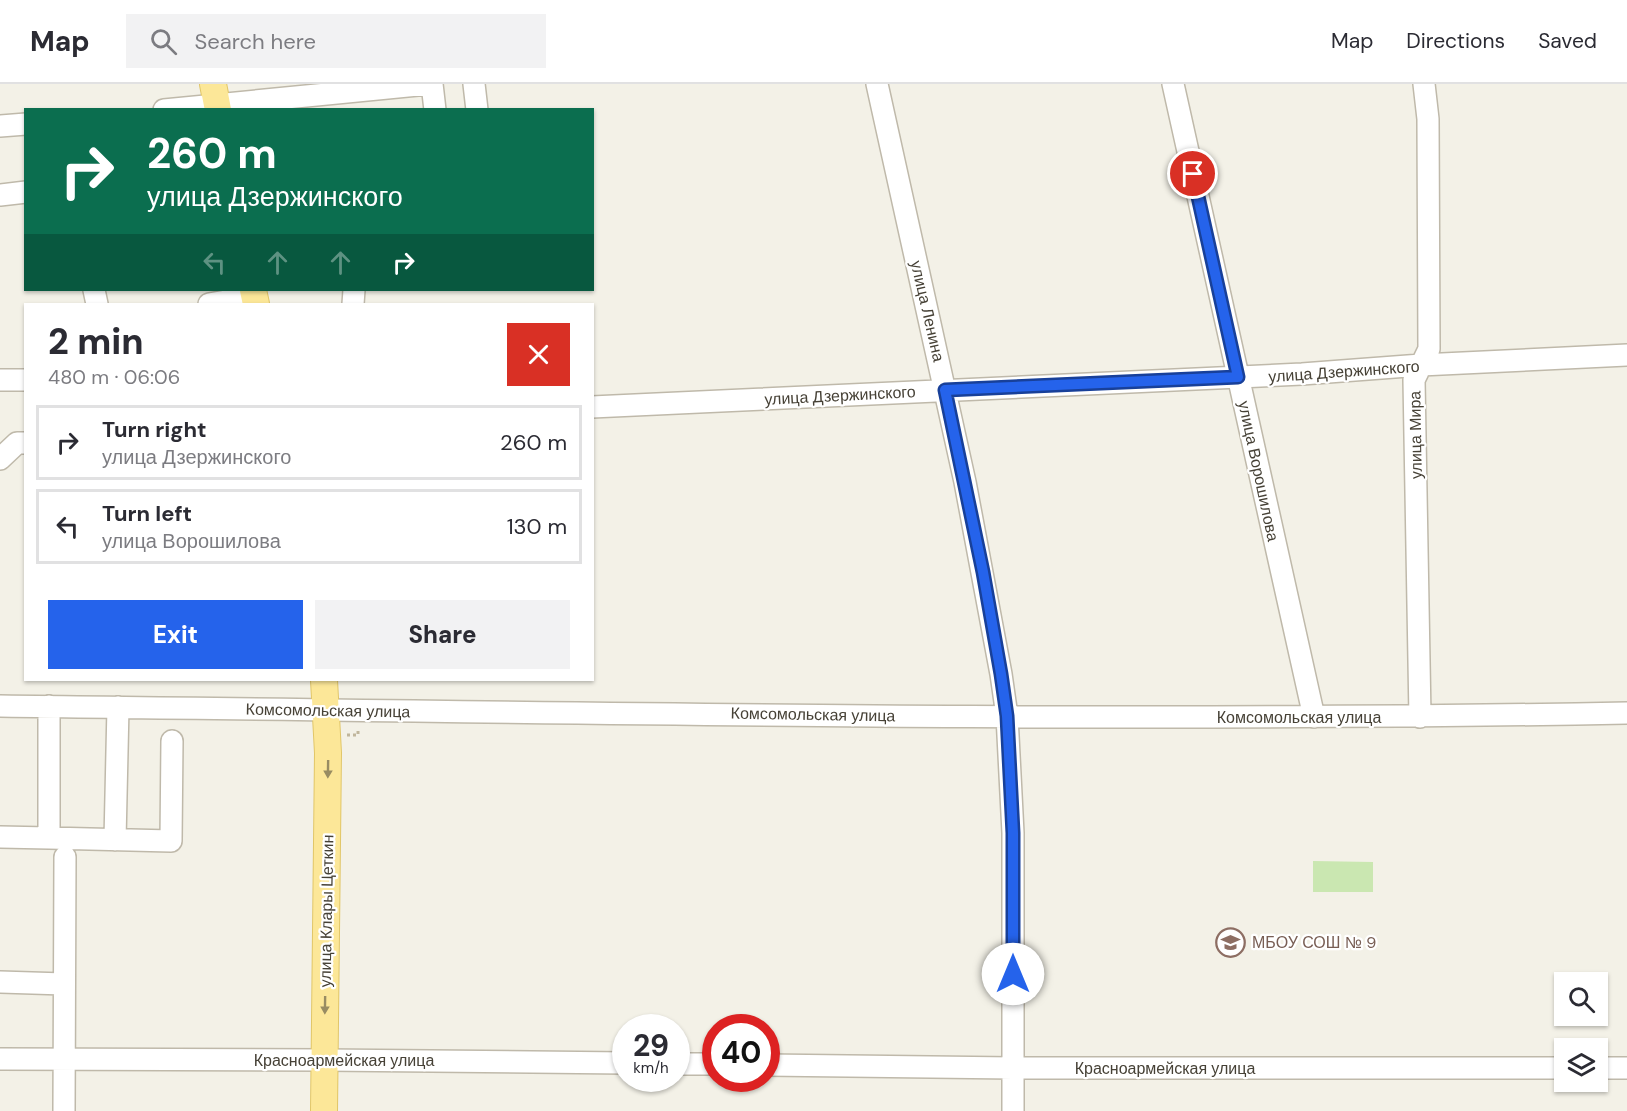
<!DOCTYPE html>
<meta charset="utf-8">
<style>
:root{--surface:#fff;--page:#f2f2f3;--text:#2b2b33;--muted:#7c7c81;--line:#e1e1e2;--accent:#2563eb}
body{margin:0;font-family:"DM Sans",sans-serif;background:var(--page);color:var(--text);height:100vh;display:flex;flex-direction:column;font-size:22px;white-space:nowrap}
*{box-sizing:border-box;margin:0}
p{font-size:20px;color:var(--muted)}
.icon{flex:none;width:33px;height:33px;fill:none;stroke:currentColor;stroke-width:2;stroke-linecap:round;stroke-linejoin:round}
.map{position:relative;flex:1;overflow:hidden}
.side{position:absolute;left:24px;top:219px;width:570px;height:378px;display:flex;flex-direction:column;background:var(--surface);border-radius:0px;box-shadow:0 2px 4px #0004}
.side>*{flex:none}
.banner{position:absolute;left:24px;top:24px;width:570px;height:183px;border-radius:0px;box-shadow:0 2px 4px #0004;background:#0b6e4f;color:#fff;overflow:hidden}
.tools{position:absolute;left:1554px;top:888px;display:grid;gap:12px}
.tools a{display:grid;place-items:center;width:54px;height:54px;border-radius:0px;background:var(--surface);box-shadow:0 2px 4px #0004;font-size:30px}
.speed{position:absolute;left:612px;top:930px;display:flex;gap:12px;font-size:30px;font-weight:700;text-align:center}
.speed>*{display:grid;place-content:center;width:78px;height:78px;border-radius:50%;background:var(--surface);box-shadow:0 2px 4px #0004;line-height:1}
.speed small{font-size:15px;font-weight:400}
.speed .limit{border:9px solid #d22;background:#fff;color:#111}
.pin{position:absolute;display:grid;place-items:center;width:51px;height:51px;color:#fff;margin:-26px;border:3px solid #fff;border-radius:50%;box-shadow:0 2px 6px #0007}
.me{position:absolute;width:66px;margin:-33px;rotate:0deg;stroke-linejoin:round;filter:drop-shadow(0 0 4px #0008)}
.turn{display:flex;align-items:center;gap:21px;height:126px;padding:0 24px;font-size:27px}
.turn .icon{width:78px;height:78px;stroke-width:2.5}
.turn b{display:block;font-size:42px;line-height:51px}
.lanes{display:flex;align-items:center;height:57px;padding:0 24px;background:#0003;justify-content:center;gap:30px;direction:ltr}
.lanes .off{opacity:.35}
.round{display:grid;place-items:center;flex:none;width:63px;height:63px;border-radius:0px;background:var(--page)}
.head{display:flex;align-items:center;justify-content:space-between;height:102px;padding:0 24px}
h1{font-size:36px;font-weight:800;line-height:45px}
.cta{display:flex;gap:12px;margin-top:auto;padding:12px 24px}
.cta a{flex:1;height:69px;border-radius:0px;background:var(--accent);color:#fff;font-size:24px;font-weight:800;line-height:69px;text-align:center}
.cta a+a{background:var(--page);color:var(--text)}
ul{padding:0;list-style:none}
li{display:flex;align-items:center;gap:18px;height:75px;margin:0 12px 9px;padding:0 12px;border:3px solid var(--line);border-radius:0px}
li div{flex:1}
li b{display:block;font-size:22px}
li em{font-style:normal}
header{display:flex;align-items:center;gap:36px;box-sizing:border-box;height:84px;padding:0 30px;background:var(--surface);border-bottom:2px solid var(--line)}
header strong{font-size:28px}
nav{display:flex;gap:33px;margin-inline-start:auto;font-size:21px}
.search{width:420px;height:54px;background:var(--page);display:flex;align-items:center;gap:15px;box-sizing:border-box;padding:0 21px;border-radius:0px;color:var(--muted);font-size:22px}
.map>svg:first-child{display:block}
</style>
<header>
<strong>Map</strong>
<div class="search"><svg class="icon" aria-label="search" viewBox="0 0 24 24"><circle cx="10" cy="10" r="6"/><path d="M15 15l6 6"/></svg>Search here</div>
<nav><a>Map</a><a>Directions</a><a>Saved</a></nav>
</header>
<div class="map">
<svg width="1627" height="1027" viewBox="0 0 1627 1027">
<rect width="100%" height="100%" fill="#f3f1e7"/>
<path fill="#cae7b1" d="M1313 777 1373 778V808H1313Z"/>
<g fill="none" stroke-linecap="round" stroke-linejoin="round">
<defs>
<path id="minor" d="M432 0 435 26
M474 0 477 26
M877 0 965 398 1001 590 1007 632 1013 749V1027
M1173 0 1314 633
M164 26 428 0
M0 42 26 40
M0 111 26 108
M94 206 97 220
M209 220 254 212
M353 220 354 206
M0 296H26
M592 323 1302 290 1421 281 1627 271
M0 375 17 359H26
M0 622C542 628 1085 639 1627 629
M1420 633 1414 296 1429 265 1428 35 1424 0
M0 753 49 754V622
M49 754 171 757 172 657
M115 756 118 623
M0 898 64 900
M0 975 325 976 626 979
M676 980H716
M766 981 1013 984H1564
M1598 984H1627
M64 1027 65 773"/>
<path id="major" d="M213 0 218 26
M253 206 256 220
M324 596 328 669 324 1027"/>
</defs>
<use href="#minor" stroke="#bfb9aa" stroke-width="24"/>
<use href="#major" stroke="#e1c668" stroke-width="28"/>
<path stroke="#c0b69c" stroke-width="3" stroke-dasharray="3 3" stroke-linecap="butt" d="M347 651H358V644"/>
<use href="#minor" stroke="#fff" stroke-width="21"/>
<use href="#major" stroke="#fce798" stroke-width="26"/>
</g>
<defs><path id="oneway-solid" d="M-6-.8H1V-3.2L6.5 0L1 3.2V.8H-6Z" transform="scale(1.5)"/></defs>
<g fill="#988c62">
<use href="#oneway-solid" transform="translate(328 685) rotate(91)"/>
<use href="#oneway-solid" transform="translate(325 921) rotate(91)"/>
</g>
<g fill="none" stroke-linecap="round" stroke-linejoin="round">
<defs>
<path id="route" d="M1013 890V749L1007 632 1001 590 983 488 945 306 1238 293 1193 90"/>
</defs>
<use href="#route" stroke="#184099" stroke-width="15"/>
<use href="#route" stroke="#2563eb" stroke-width="10"/>
</g>
<defs>
<symbol id="school-ring" viewBox="-11 -11 22 22"><circle r="9.5" fill="#fff" stroke="#8d6e63" stroke-width="1.5"/><path d="M0-5L7-2L0 1L-7-2ZM-4 1L0 2.5L4 1V4Q0 6-4 4Z" fill="#8d6e63"/></symbol>
</defs>
<g fill-rule="evenodd">
<use href="#school-ring" x="1214" y="842" width="33" height="33"/>
</g>
<g text-anchor="middle" stroke-width="4.5" stroke-linejoin="round" paint-order="stroke">
<g font-size="16" fill="#464136" stroke="#fff">
<text transform="translate(928 227) rotate(77)" y="6">улица Ленина</text>
<text transform="translate(1344 287) rotate(-4)" y="6">улица Дзержинского</text>
<text transform="translate(840 311) rotate(-3)" y="6">улица Дзержинского</text>
<text transform="translate(1415 351) rotate(-91)" y="6">улица Мира</text>
<text transform="translate(1259 387) rotate(78)" y="6">улица Ворошилова</text>
<text transform="translate(328 626) rotate(1)" y="6">Комсомольская улица</text>
<text transform="translate(813 630) rotate(1)" y="6">Комсомольская улица</text>
<text x="1299" y="639">Комсомольская улица</text>
<text transform="translate(326 827) rotate(-89)" y="6">улица Клары Цеткин</text>
<text x="344" y="982">Красноармейская улица</text>
<text x="1165" y="990">Красноармейская улица</text>
</g>
<g font-size="16" fill="#785e54" stroke="#fff" text-anchor="start">
<text x="1252" y="864">МБОУ СОШ № 9</text>
</g>
</g>
</svg>
<div class="tools">
<a><svg class="icon" aria-label="search" viewBox="0 0 24 24"><circle cx="10" cy="10" r="6"/><path d="M15 15l6 6"/></svg></a>
<a><svg class="icon" aria-label="layers" viewBox="0 0 24 24"><path d="M12 4l9 5-9 5-9-5zM3 14l9 5 9-5"/></svg></a>
</div>
<div class="speed"><div>29<small>km/h</small></div><div class="limit">40</div></div>
<div class="pin" style="left:1193px;top:90px;background:#d93025"><svg class="icon" aria-label="arrive" viewBox="0 0 24 24"><path d="M6 21V4h12l-3 4 3 4H6"/></svg></div>
<svg class="me" style="left:1013px;top:890px" viewBox="-20 -20 40 40"><circle r="19" fill="#fff"/><path d="M0-13L10 11 0 6-10 11z" fill="#2563eb"/></svg>
<div class="banner">
<div class="turn"><svg class="icon" aria-label="right" viewBox="0 0 24 24"><path d="M7 20v-9h11M14 6l5 5-5 5"/></svg><div><b>260 m</b>улица Дзержинского</div></div>
<div class="lanes"><svg class="icon off" aria-label="left" viewBox="0 0 24 24"><path d="M17 20v-9H6M10 6l-5 5 5 5"/></svg><svg class="icon off" aria-label="ahead" viewBox="0 0 24 24"><path d="M12 20V5M6 11l6-6 6 6"/></svg><svg class="icon off" aria-label="ahead" viewBox="0 0 24 24"><path d="M12 20V5M6 11l6-6 6 6"/></svg><svg class="icon" aria-label="right" viewBox="0 0 24 24"><path d="M7 20v-9h11M14 6l5 5-5 5"/></svg></div>
</div>
<section class="side">
<div class="head"><div><h1>2 min</h1><p>480 m · 06:06</p></div><a class="round" style="background:#d93025;color:#fff"><svg class="icon" aria-label="close" viewBox="0 0 24 24"><path d="M6 6l12 12M18 6L6 18"/></svg></a></div>
<ul>
<li><svg class="icon" aria-label="right" viewBox="0 0 24 24"><path d="M7 20v-9h11M14 6l5 5-5 5"/></svg><div><b>Turn right</b><p>улица Дзержинского</p></div><em>260 m</em></li>
<li><svg class="icon" aria-label="left" viewBox="0 0 24 24"><path d="M17 20v-9H6M10 6l-5 5 5 5"/></svg><div><b>Turn left</b><p>улица Ворошилова</p></div><em>130 m</em></li>
</ul>
<div class="cta"><a>Exit</a><a>Share</a></div>
</section>
</div>
